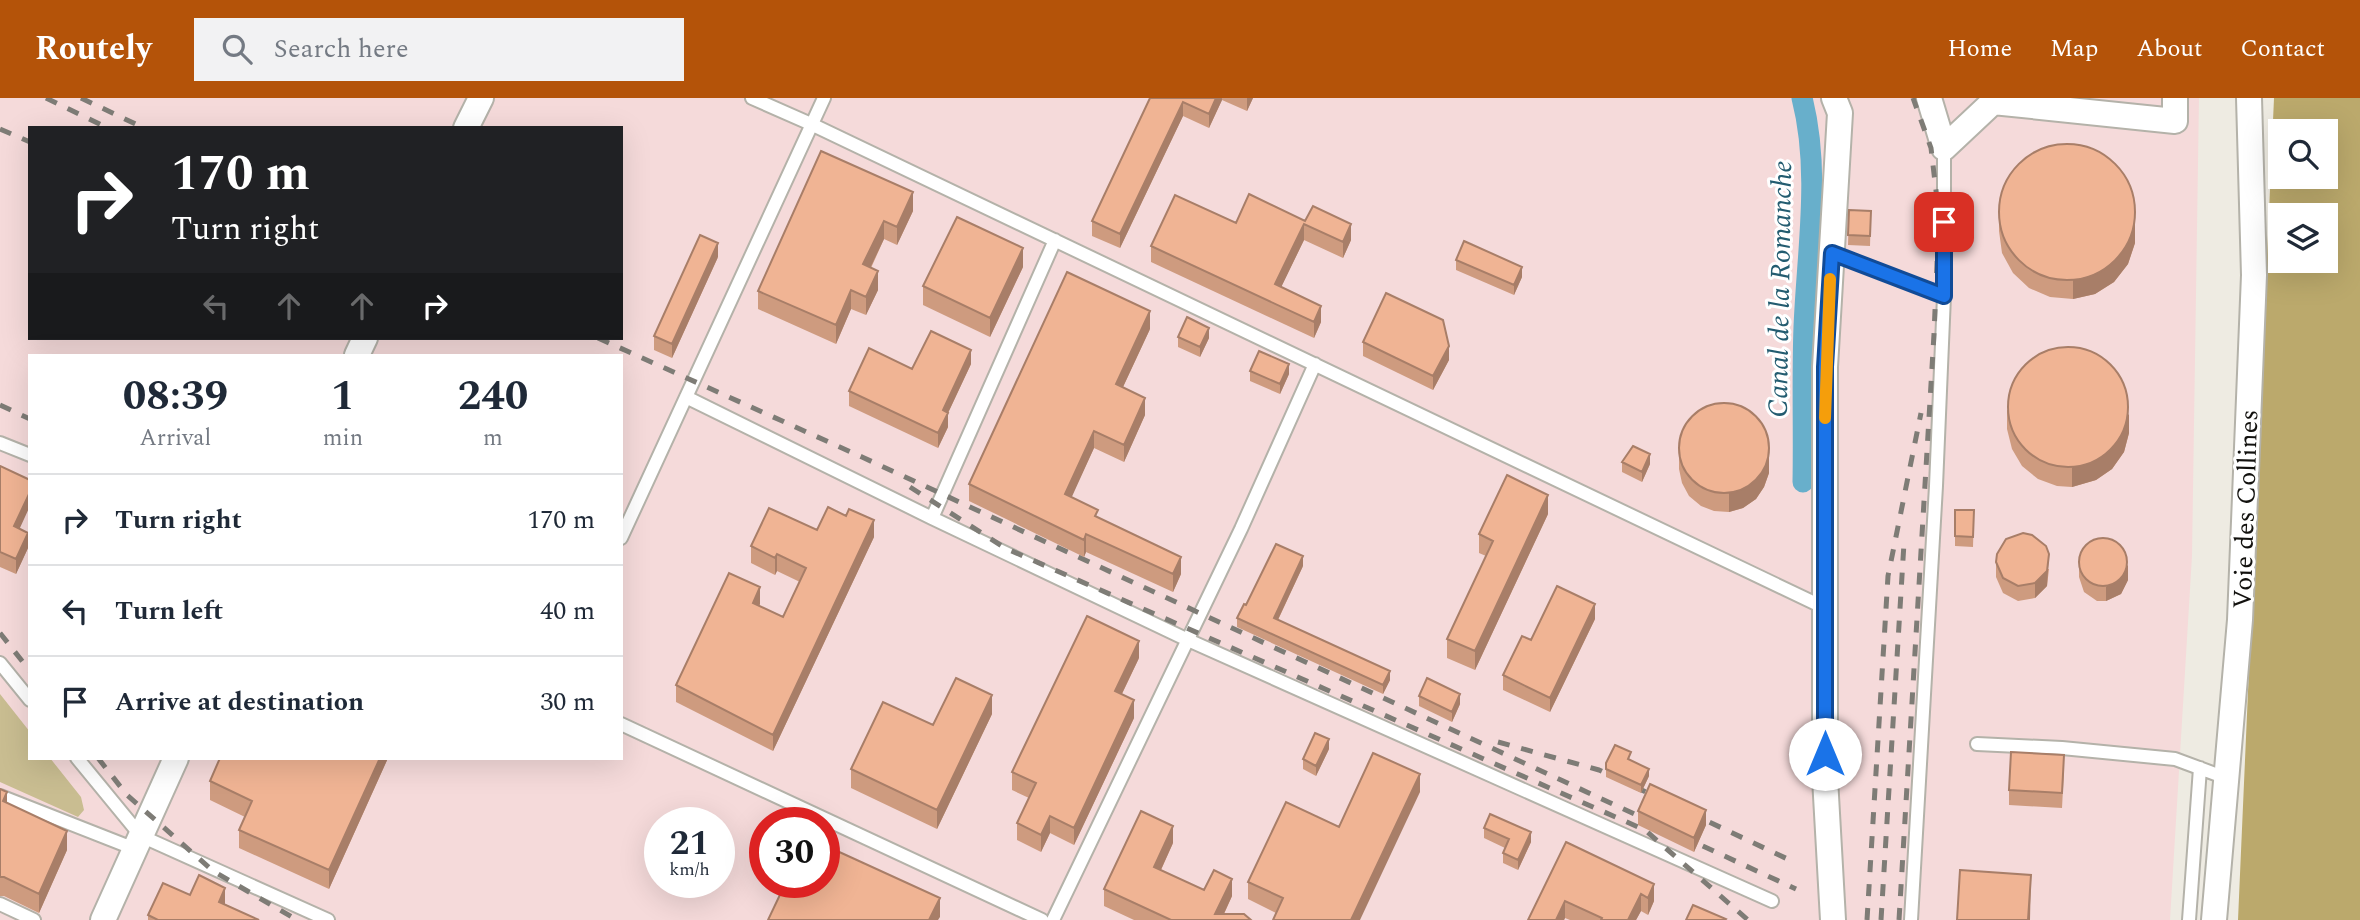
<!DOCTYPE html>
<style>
:root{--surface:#fff;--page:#f2f2f3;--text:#1f2937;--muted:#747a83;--line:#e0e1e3;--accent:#b45309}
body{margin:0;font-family:Spectral,serif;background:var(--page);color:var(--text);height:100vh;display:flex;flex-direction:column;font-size:26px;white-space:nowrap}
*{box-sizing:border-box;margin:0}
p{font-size:23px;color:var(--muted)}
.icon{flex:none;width:38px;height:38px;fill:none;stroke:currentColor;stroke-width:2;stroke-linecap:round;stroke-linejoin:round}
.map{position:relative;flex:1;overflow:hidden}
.details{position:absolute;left:28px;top:256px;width:595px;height:406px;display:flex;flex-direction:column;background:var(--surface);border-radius:0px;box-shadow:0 7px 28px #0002}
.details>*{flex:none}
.banner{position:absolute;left:28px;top:28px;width:595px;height:214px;border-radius:0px;box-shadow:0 7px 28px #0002;background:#202124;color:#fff;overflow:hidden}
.buttons{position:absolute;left:2268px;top:21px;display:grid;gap:14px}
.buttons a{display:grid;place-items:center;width:70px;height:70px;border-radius:0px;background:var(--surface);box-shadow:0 7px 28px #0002;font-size:35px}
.speed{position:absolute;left:644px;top:709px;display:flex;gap:14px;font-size:35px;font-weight:700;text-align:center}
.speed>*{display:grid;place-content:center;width:91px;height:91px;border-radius:50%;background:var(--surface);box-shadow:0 7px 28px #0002;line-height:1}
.speed small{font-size:18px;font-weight:400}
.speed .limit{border:10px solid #d22;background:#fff;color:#111}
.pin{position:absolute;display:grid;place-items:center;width:60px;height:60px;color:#fff;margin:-30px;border-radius:14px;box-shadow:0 4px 10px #0006}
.me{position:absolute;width:77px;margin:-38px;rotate:0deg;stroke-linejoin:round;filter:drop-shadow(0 0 5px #0008)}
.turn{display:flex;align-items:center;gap:24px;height:147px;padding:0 28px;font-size:32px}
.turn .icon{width:91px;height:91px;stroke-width:2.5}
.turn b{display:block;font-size:49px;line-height:60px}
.lanes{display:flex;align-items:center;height:66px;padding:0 28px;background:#0003;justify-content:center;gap:35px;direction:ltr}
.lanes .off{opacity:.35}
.eta{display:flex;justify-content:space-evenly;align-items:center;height:119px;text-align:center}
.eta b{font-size:42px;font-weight:700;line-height:49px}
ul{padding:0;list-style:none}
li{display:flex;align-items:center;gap:21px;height:91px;padding:0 28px;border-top:2px solid var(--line)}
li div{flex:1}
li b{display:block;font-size:26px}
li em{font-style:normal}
header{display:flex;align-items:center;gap:42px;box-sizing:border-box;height:98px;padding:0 35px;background:var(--accent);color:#fff}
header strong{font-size:33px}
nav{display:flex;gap:38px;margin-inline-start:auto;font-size:24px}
.search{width:490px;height:63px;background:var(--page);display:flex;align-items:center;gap:18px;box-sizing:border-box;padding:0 24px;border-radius:0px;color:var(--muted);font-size:26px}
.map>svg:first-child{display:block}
</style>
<header>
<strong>Routely</strong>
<div class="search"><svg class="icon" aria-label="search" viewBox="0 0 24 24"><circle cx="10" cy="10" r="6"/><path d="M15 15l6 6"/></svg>Search here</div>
<nav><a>Home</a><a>Map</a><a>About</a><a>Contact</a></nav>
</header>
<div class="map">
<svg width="2360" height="822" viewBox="0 0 2360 822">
<rect width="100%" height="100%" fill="#eeebe2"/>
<path fill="#f5dada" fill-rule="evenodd" d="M0 0H2199L2192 458 2170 822H0ZM30 30H621V240H30ZM30 257H621V660H30ZM660 724H719V784H660ZM765 724H824V784H765Z"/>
<path fill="#c9bd91" d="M0 596 30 634V660H50L81 699 84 712 78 719 0 684Z"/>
<path fill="#bba96c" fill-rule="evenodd" d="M2274 0H2360V822H2238ZM2280 33H2326V79H2280ZM2280 117H2326V163H2280Z"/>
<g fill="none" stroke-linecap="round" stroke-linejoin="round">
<path stroke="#68afcb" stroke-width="21" d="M1802 0C1821 74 1807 153 1804 229 1802 281 1804 333 1803 384"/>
<defs>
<path id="lane" d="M752 0 811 26 1825 510
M1832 155 1944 198
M686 299 932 420 1188 542 1772 803
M0 345 30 357
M932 420 1055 142
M621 440 824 0
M0 565 30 602
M621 626 1042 822
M1977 646 2062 650 2175 661 2226 680
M77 660 141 738 328 822
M0 698 135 751
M0 806 34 822
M1053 822 1241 431 1315 266
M1911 822 1936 388 1944 198V50
M2189 822 2200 670"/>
<path id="street" d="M1929 0 1944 50 1993 4 2175 23V0
M466 30 481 0
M357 257 365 240
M103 822 176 660
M1833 822 1825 680V269L1840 15 1834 0
M2214 822 2240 522 2254 177 2249 0"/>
</defs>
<use href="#lane" stroke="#b4b2a9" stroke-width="16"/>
<use href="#street" stroke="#b4b2a9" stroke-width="28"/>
<use href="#lane" stroke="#fff" stroke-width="12"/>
<use href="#street" stroke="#fff" stroke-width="24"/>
<path stroke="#7e7c76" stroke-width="5" stroke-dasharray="12 12" stroke-linecap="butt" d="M46 0 108 30
M81 0 144 30
M0 31 30 44
M598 240 862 359 1656 726
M0 307 30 321
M910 389 1005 450 1645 732 1748 822
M0 535 30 573
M1498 644 1599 672 1663 702
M98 660 127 697 213 773 297 822
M1688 714 1796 765
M1681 738 1796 791
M1867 822 1888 478 1921 315
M1881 822 1904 445
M1899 822 1934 236 1939 118 1931 50 1913 0"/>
</g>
<path fill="#ce9b7f" d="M1150 0H1253L1247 13 1222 2 1209 30 1183 18 1120 150 1092 138V123Z
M821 53 913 113 897 147 884 141 871 170 878 192 866 217 851 211 836 246 758 211V193Z
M2135 103V145L2128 166 2114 184 2095 196 2073 201 2050 199 2029 190 2013 175 2002 155 1999 133V114Z
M1849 112 1871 113 1870 148 1848 147Z
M1305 123 1351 142 1343 160 1304 142 1281 189 1321 224 1314 240 1151 164V148L1236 125Z
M718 159 672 260 654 252V238Z
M1456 162 1522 179 1514 197 1456 172Z
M1023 169 990 239 923 207V188Z
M1150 231 1123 289 1145 317 1124 364 1094 350 1071 399 1098 420 1181 476 1173 494 1086 454 1084 459 969 403V386Z
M1178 239 1209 240 1200 259 1178 249Z
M1363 244 1449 262 1433 292 1363 258Z
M971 266 948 315V329L938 350 849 308V293L912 271Z
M1250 273 1289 276 1280 296 1250 283Z
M2007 312 2129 335 2124 354 2112 371 2096 382 2072 389 2057 388 2038 381 2022 368 2012 351 2007 331Z
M1679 352 1769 375 1764 389 1756 401 1743 410 1729 414 1714 413 1701 408 1689 398 1682 385 1679 371Z
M1622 364 1650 366 1642 384 1622 374Z
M0 368 19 431 28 450 16 476 0 469Z
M1955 412H1974L1973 449 1955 448Z
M1548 416 1475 572 1447 560V541L1486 458 1479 455V436Z
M817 432 874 439 773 653 676 604V587L760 506 759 508 783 519 800 484 777 473 775 477 751 465V448Z
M1996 464 2049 471 2047 488 2035 500 2018 503 2003 495 1996 479Z
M2079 464 2128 482 2121 496 2106 503H2097L2084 494 2079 479Z
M1303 468 1278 522 1390 582 1383 596 1237 529V520L1246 507Z
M1595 521 1550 614 1503 592V577L1531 542Z
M1139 560 1122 596 1134 620 1074 747 1050 735 1041 754 1017 742V725L1029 700 1012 692V674Z
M1419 598 1460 606 1452 624 1419 608Z
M992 616 937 731 851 690V671L933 627Z
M1329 651 1316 678 1303 671V661Z
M220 660H388L329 791 239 750V732L245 719 210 702V683Z
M1631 662 1649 678 1641 695 1606 679V665Z
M2064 672 2062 710 2009 707V692Z
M0 691 7 705 67 752 39 815 4 798H0Z
M1420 694 1276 815 1248 801V784L1339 729Z
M1638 713 1706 727 1694 754 1638 727Z
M1484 730 1531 744 1518 772 1503 765V755L1505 750 1484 740Z
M1566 744 1654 803 1648 817 1641 813 1636 822H1570L1565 820 1564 822Z
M1173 745 1161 772 1204 792 1232 798 1224 816 1251 822H1134L1104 808V791Z
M190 797 225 806 259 822H148V817Z"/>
<path fill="#a87e68" d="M1216 0H1222V2L1209 30V16Z
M1247 0H1253L1247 13Z
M1183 4V18L1120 150V136Z
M913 94V113L897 147V129Z
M884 123V141L863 185V166Z
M1304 126V142L1275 202V186Z
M1351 126V142L1343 160V144Z
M2135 126V145L2128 166 2114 184 2095 196 2073 201V182Z
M718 145V159L672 260V246Z
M1023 150V169L990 239V220Z
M1522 169V179L1514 197V187Z
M878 173V192L866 217V199Z
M851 192V211L836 246V227Z
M1321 208V224L1314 240V224Z
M1150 213V231L1116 304V286Z
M1209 230V240L1200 259V249Z
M1449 248V262L1433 292V278Z
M971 252V266L948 315V329L938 350V335L943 312Z
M1289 266V276L1280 296V286Z
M1145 300V317L1124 364V347Z
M2129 316V335L2124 354 2112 371 2096 382 2072 389V370Z
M1094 333V350L1065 414V396Z
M1650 356V366L1642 384V374Z
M1769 356V375L1764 389 1756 401 1743 410 1729 414V395Z
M30 394V408L14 443V428Z
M1548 397V416L1475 572V553Z
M874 422V439L773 653V637Z
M28 435V450L16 476V461Z
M1086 436V454L1084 459V442Z
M777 456V473L775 477V460Z
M2049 456 2047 488 2035 500V485Z
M1303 458V468L1274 530V520Z
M1181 459V476L1173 494V476Z
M2128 467V482L2121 496 2106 503V489Z
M760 489V506L753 522V505Z
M1595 506V521L1550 614V600Z
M1139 543V560L1115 610V593Z
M1390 573V582L1383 596V587Z
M1460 596V606L1452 624V614Z
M992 597V616L937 731V712Z
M1134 602V620L1074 747V730Z
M1329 641V651L1316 678V668Z
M380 660H388L329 791V772Z
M1649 671V678L1641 695V687Z
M1420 676V694L1360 822H1351Z
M7 694V713L3 703Z
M1706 712V727L1694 754V740Z
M1050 718V735L1041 754V737Z
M1173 728V745L1154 787V769Z
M67 733V752L39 815V796Z
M1531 734V744L1518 772V762Z
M2031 777 2030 822H2028Z
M1232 781V798L1221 822 1215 816Z
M1654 786V803L1648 817V800Z
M225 790V808L219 804Z
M1641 796V813L1636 822H1628Z
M940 800V819L938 822H929Z
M1565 803V820L1564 822H1556Z"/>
<path fill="#f0b494" stroke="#a87e68" stroke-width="2" d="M1150 0H1216L1209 16 1183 4 1120 136 1092 123Z
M1999 114a68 68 0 1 1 136 0a68 68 0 1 1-136 0Z
M821 53 913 94 897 129 884 123 863 166 878 173 866 199 851 192 836 227 758 193Z
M1249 96 1305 123 1313 108 1351 126 1343 144 1304 126 1275 186 1321 208 1314 224 1151 148 1175 97 1236 125Z
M1849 112 1871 113 1870 138 1848 137Z
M957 119 1023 150 990 220 923 188Z
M700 137 718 145 672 246 654 238Z
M1464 143 1522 169 1514 187 1456 162Z
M1067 174 1150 213 1116 286 1145 300 1124 347 1094 333 1065 396 1098 412 1095 418 1181 459 1173 476 1086 436 1084 442 969 386Z
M1386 195 1443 222 1449 248 1433 278 1363 244Z
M1187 219 1209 230 1200 249 1178 239Z
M931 233 971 252 943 312 948 315 938 335 849 293 869 250 912 271Z
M2008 309a60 60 0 1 1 120 0a60 60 0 1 1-120 0Z
M1259 253 1289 266 1280 286 1250 273Z
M1679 350a45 45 0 1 1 90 0a45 45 0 1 1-90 0Z
M1633 348 1650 356 1642 374 1622 364Z
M0 368 30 382V394L14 428 28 435 16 461 0 454Z
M1507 377 1548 397 1475 553 1447 541 1493 443 1479 436Z
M828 409 846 418 849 411 874 422 773 637 676 587 729 475 760 489 753 505 783 519 806 470 777 456 775 460 751 448 769 410 817 432Z
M1955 412H1974L1973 439 1955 438Z
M2023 435 2032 437 2046 448 2049 456 2047 473 2035 485 2018 488 2003 480 1996 464 1997 456 2006 441Z
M2079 464a24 24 0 1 1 48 0a24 24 0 1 1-48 0Z
M1276 446 1303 458 1274 520 1390 573 1383 587 1237 520 1244 506 1246 507Z
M1557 488 1595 506 1550 600 1503 577 1522 538 1531 542Z
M1087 518 1139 543 1115 593 1134 602 1074 730 1050 718 1041 737 1017 725 1036 685 1012 674Z
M956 580 992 597 937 712 851 671 883 604 933 627Z
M1427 580 1460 596 1452 614 1419 598Z
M1315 635 1329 641 1316 668 1303 661Z
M1615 647 1631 654 1628 661 1649 671 1641 687 1606 671V665Z
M2011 654 2064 657 2062 695 2009 692Z
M1373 655 1420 676 1351 822H1273L1283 800 1248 784 1286 704 1339 729Z
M220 660H380L329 772 239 732 252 703 210 683Z
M1650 686 1706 712 1694 740 1638 713Z
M0 691 7 694 3 703 67 733 39 796 4 779H0Z
M1141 713 1173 728 1154 769 1204 792 1214 772 1232 781 1215 816H1244L1251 822H1171L1104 791Z
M1490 716 1531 734 1518 762 1503 755 1509 741 1484 730Z
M1566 744 1654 786 1648 800 1641 796 1628 822H1601L1602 820 1565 803 1556 822H1528Z
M824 747 940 800 929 822H768L786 784H824Z
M1960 772 2031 777 2028 822H1957Z
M199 777 225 790 219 804 259 822H158L148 817 163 785 190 797Z
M1693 807 1726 821 1725 822H1686Z"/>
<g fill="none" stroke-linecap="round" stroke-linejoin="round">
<defs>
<path id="route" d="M1825 656V269L1832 155 1944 198V124"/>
</defs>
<use href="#route" stroke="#114b97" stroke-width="18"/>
<use href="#route" stroke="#1a73e8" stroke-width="12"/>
<path stroke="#f59e0b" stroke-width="12" d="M1825 320 1830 181"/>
</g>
<g text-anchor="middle" stroke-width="6" stroke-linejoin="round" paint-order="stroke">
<g font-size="26" fill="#12110e" stroke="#fff">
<text transform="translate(2245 411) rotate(-88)" y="9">Voie des Collines</text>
</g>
<g font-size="28" font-style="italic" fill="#235c70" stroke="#fff">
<text transform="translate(1779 191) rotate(-89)" y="10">Canal de la Romanche</text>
</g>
</g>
</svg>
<div class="buttons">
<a><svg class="icon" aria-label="search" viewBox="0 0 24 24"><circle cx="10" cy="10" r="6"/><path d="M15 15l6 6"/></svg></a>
<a><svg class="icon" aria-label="layers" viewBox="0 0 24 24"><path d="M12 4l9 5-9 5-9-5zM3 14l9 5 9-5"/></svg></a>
</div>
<div class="speed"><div>21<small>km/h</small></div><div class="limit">30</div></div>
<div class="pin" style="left:1944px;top:124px;background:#d93025"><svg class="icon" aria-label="arrive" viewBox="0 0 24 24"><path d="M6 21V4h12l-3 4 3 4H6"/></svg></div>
<svg class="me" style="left:1825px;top:656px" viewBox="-20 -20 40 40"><circle r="19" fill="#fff"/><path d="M0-13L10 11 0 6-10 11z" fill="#1a73e8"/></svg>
<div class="banner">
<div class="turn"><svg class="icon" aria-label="right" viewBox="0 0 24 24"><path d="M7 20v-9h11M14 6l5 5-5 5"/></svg><div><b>170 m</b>Turn right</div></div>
<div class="lanes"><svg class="icon off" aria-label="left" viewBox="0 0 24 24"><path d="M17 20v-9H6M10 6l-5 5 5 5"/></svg><svg class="icon off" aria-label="ahead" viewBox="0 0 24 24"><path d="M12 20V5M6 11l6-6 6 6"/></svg><svg class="icon off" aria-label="ahead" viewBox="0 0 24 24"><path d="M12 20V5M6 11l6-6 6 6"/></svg><svg class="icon" aria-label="right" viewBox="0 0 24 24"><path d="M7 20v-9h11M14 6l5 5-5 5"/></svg></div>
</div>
<section class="details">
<div class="eta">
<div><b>08:39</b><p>Arrival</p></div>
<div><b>1</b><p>min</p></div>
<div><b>240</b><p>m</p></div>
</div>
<ul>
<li><svg class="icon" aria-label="right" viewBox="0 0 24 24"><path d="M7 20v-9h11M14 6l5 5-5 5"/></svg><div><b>Turn right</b></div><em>170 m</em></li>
<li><svg class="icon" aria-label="left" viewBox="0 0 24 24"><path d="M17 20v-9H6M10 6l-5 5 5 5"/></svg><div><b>Turn left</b></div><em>40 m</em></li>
<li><svg class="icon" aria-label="arrive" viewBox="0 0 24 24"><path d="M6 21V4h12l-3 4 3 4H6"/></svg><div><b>Arrive at destination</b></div><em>30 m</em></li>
</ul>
</section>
</div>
